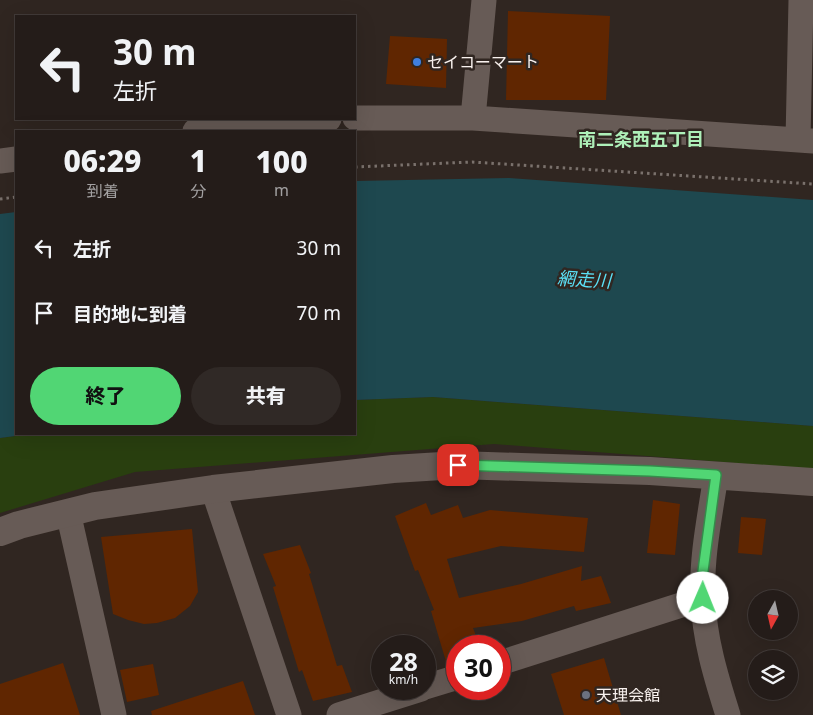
<!DOCTYPE html>
<html lang="ja">
<meta charset="utf-8">
<style>
:root{--surface:#241c19;--page:#302926;--text:#f1f3f6;--muted:#a3a1a2;--line:#413a38;--accent:#51d674}
body{margin:0;font-family:"Noto Sans","Noto Sans JP",sans-serif;background:var(--page);color:var(--text);height:100vh;display:flex;flex-direction:column;font-size:19px;white-space:nowrap}
*{box-sizing:border-box;margin:0}
p{font-size:16px;color:var(--muted)}
.icon{flex:none;width:28px;height:28px;fill:none;stroke:currentColor;stroke-width:2;stroke-linecap:round;stroke-linejoin:round}
.map{position:relative;flex:1;overflow:hidden}
.side{position:absolute;left:15px;top:130px;width:341px;height:305px;display:flex;flex-direction:column;background:var(--surface);border-radius:0px;box-shadow:0 5px 20px #0002,0 0 0 1px var(--line)}
.side>*{flex:none}
.hud{position:absolute;left:15px;top:15px;width:341px;height:105px;border-radius:0px;box-shadow:0 5px 20px #0002,0 0 0 1px var(--line);background:#241c19;color:var(--text);overflow:hidden}
.needle{width:32px;rotate:188deg}
.buttons{position:absolute;left:748px;top:590px;display:grid;gap:10px}
.buttons a{display:grid;place-items:center;width:50px;height:50px;border-radius:50%;background:var(--surface);box-shadow:0 5px 20px #0002,0 0 0 1px var(--line);font-size:25px}
.speed{position:absolute;left:371px;top:635px;display:flex;gap:10px;font-size:25px;font-weight:700;text-align:center}
.speed>*{display:grid;place-content:center;width:65px;height:65px;border-radius:50%;background:var(--surface);box-shadow:0 5px 20px #0002,0 0 0 1px var(--line);line-height:1}
.speed small{font-size:12px;font-weight:400}
.speed .limit{border:8px solid #d22;background:#fff;color:#111}
.pin{position:absolute;display:grid;place-items:center;width:42px;height:42px;color:#fff;margin:-21px;border-radius:10px;box-shadow:0 2px 8px #0006}
.me{position:absolute;width:55px;margin:-28px;rotate:1deg;stroke-linejoin:round;filter:drop-shadow(0 0 4px #0008)}
.turn{display:flex;align-items:center;gap:18px;height:105px;padding:0 15px;font-size:22px}
.turn .icon{width:65px;height:65px;stroke-width:2.5}
.turn b{display:block;font-size:35px;line-height:42px}
.eta{display:flex;justify-content:space-evenly;align-items:center;height:85px;text-align:center}
.eta b{font-size:30px;font-weight:800;line-height:35px}
.button{display:flex;gap:10px;margin-top:auto;padding:10px 15px}
.button a{flex:1;height:58px;border-radius:30px;background:var(--accent);color:#111;font-size:20px;font-weight:800;line-height:58px;text-align:center}
.button a+a{background:var(--page);color:var(--text)}
ul{padding:0;list-style:none}
li{display:flex;align-items:center;gap:15px;height:65px;padding:0 15px}
li div{flex:1}
li b{display:block;font-size:19px}
li em{font-style:normal}
.map>svg:first-child{display:block}
</style>
<div class="map">
<svg width="813" height="715" viewBox="0 0 813 715">
<rect width="100%" height="100%" fill="#302621"/>
<path fill="#293f0f" d="M433 397 813 426V469L494 444 135 472 0 513V438L31 434H355V400Z"/>
<path fill="#1e484f" d="M509 178 813 200V426L433 397 355 400V181Z
M16 212V434H31L0 438V214Z"/>
<path fill="#602601" d="M508 11 610 16 606 100H506Z
M390 36 447 39 446 88 386 84Z
M653 500 680 504 675 555 647 553Z
M426 503 431 515 458 505 463 518 490 510 588 518 584 552 501 546 447 559 459 598 521 584 582 566 581 581 601 576 611 603 576 611 574 606 522 621 473 628 480 646H458V663L447 665 431 611 434 610 418 570 415 571 395 516Z
M741 517 766 519 762 555 738 553Z
M192 529 198 592 190 606 175 618 157 623 144 624 128 620 113 614 101 537Z
M300 545 311 573 309 574 337 666 342 665 352 692 313 701 302 670 299 672 273 587 276 586 263 554Z
M604 658 621 715H564L551 674Z
M63 663 80 715H0V684Z
M153 664 159 695 127 702 120 670Z
M243 681 255 715H152L151 711Z"/>
<g fill="none" stroke-linecap="round" stroke-linejoin="round">
<path stroke="#7a716c" stroke-width="3" stroke-dasharray="2.5 4" stroke-linecap="butt" d="M355 167 472 162 813 184
M0 199 16 197"/>
<path stroke="#675b56" stroke-width="25" d="M355 118H473L813 141
M473 118 484 0
M195 131 329 119
M798 140 801 0
M0 161 16 159
M716 475C710 516 701 557 703 598 704 638 716 677 728 715
M213 489 289 715
M68 512 114 715
M500 663 703 598
M425 687 458 677
M339 715 421 689"/>
<path stroke="#675b56" stroke-width="28" d="M0 532 19 525 95 506 213 489 393 469 458 465 521 467 650 471 813 482"/>
</g>
<g fill="none" stroke-linecap="round" stroke-linejoin="round">
<defs>
<path id="route" d="M458 465 650 471 716 475 703 571V598"/>
</defs>
<use href="#route" stroke="#358b4b" stroke-width="12"/>
<use href="#route" stroke="#51d674" stroke-width="9"/>
</g>
<circle fill="#3f7fe0" stroke="#302621" stroke-width="2" cx="417" cy="62" r="5"/>
<circle fill="#6b7280" stroke="#302621" stroke-width="2" cx="586" cy="695" r="5"/>
<g text-anchor="middle" stroke-width="5" stroke-linejoin="round" paint-order="stroke">
<g font-size="16" fill="#f9f2ef" stroke="#302621" text-anchor="start">
<text x="427" y="68">セイコーマート</text>
<text x="596" y="701">天理会館</text>
</g>
<g font-size="18" font-weight="bold" fill="#aef0b9" stroke="#302621">
<text x="641" y="146">南二条西五丁目</text>
</g>
<g font-size="18" font-style="italic" fill="#5be1f7" stroke="#302621">
<text transform="translate(584 280) rotate(3)" y="6">網走川</text>
</g>
</g>
</svg>
<div class="buttons">
<a><svg class="needle" viewBox="-14 -14 28 28"><path d="M0-13l5 13h-10z" fill="#e53935"/><path d="M0 13l5-13h-10z" fill="#a3a1a2"/></svg></a>
<a><svg class="icon" aria-label="layers" viewBox="0 0 24 24"><path d="M12 4l9 5-9 5-9-5zM3 14l9 5 9-5"/></svg></a>
</div>
<div class="speed"><div>28<small>km/h</small></div><div class="limit">30</div></div>
<div class="pin" style="left:458px;top:465px;background:#d93025"><svg class="icon" aria-label="arrive" viewBox="0 0 24 24"><path d="M6 21V4h12l-3 4 3 4H6"/></svg></div>
<svg class="me" style="left:703px;top:598px" viewBox="-20 -20 40 40"><circle r="19" fill="#fff"/><path d="M0-13L10 11 0 6-10 11z" fill="#51d674"/></svg>
<div class="hud">
<div class="turn"><svg class="icon" aria-label="left" viewBox="0 0 24 24"><path d="M17 20v-9H6M10 6l-5 5 5 5"/></svg><div><b>30 m</b>左折</div></div>
</div>
<section class="side">
<div class="eta">
<div><b>06:29</b><p>到着</p></div>
<div><b>1</b><p>分</p></div>
<div><b>100</b><p>m</p></div>
</div>
<ul>
<li><svg class="icon" aria-label="left" viewBox="0 0 24 24"><path d="M17 20v-9H6M10 6l-5 5 5 5"/></svg><div><b>左折</b></div><em>30 m</em></li>
<li><svg class="icon" aria-label="arrive" viewBox="0 0 24 24"><path d="M6 21V4h12l-3 4 3 4H6"/></svg><div><b>目的地に到着</b></div><em>70 m</em></li>
</ul>
<div class="button"><a>終了</a><a>共有</a></div>
</section>
</div>
